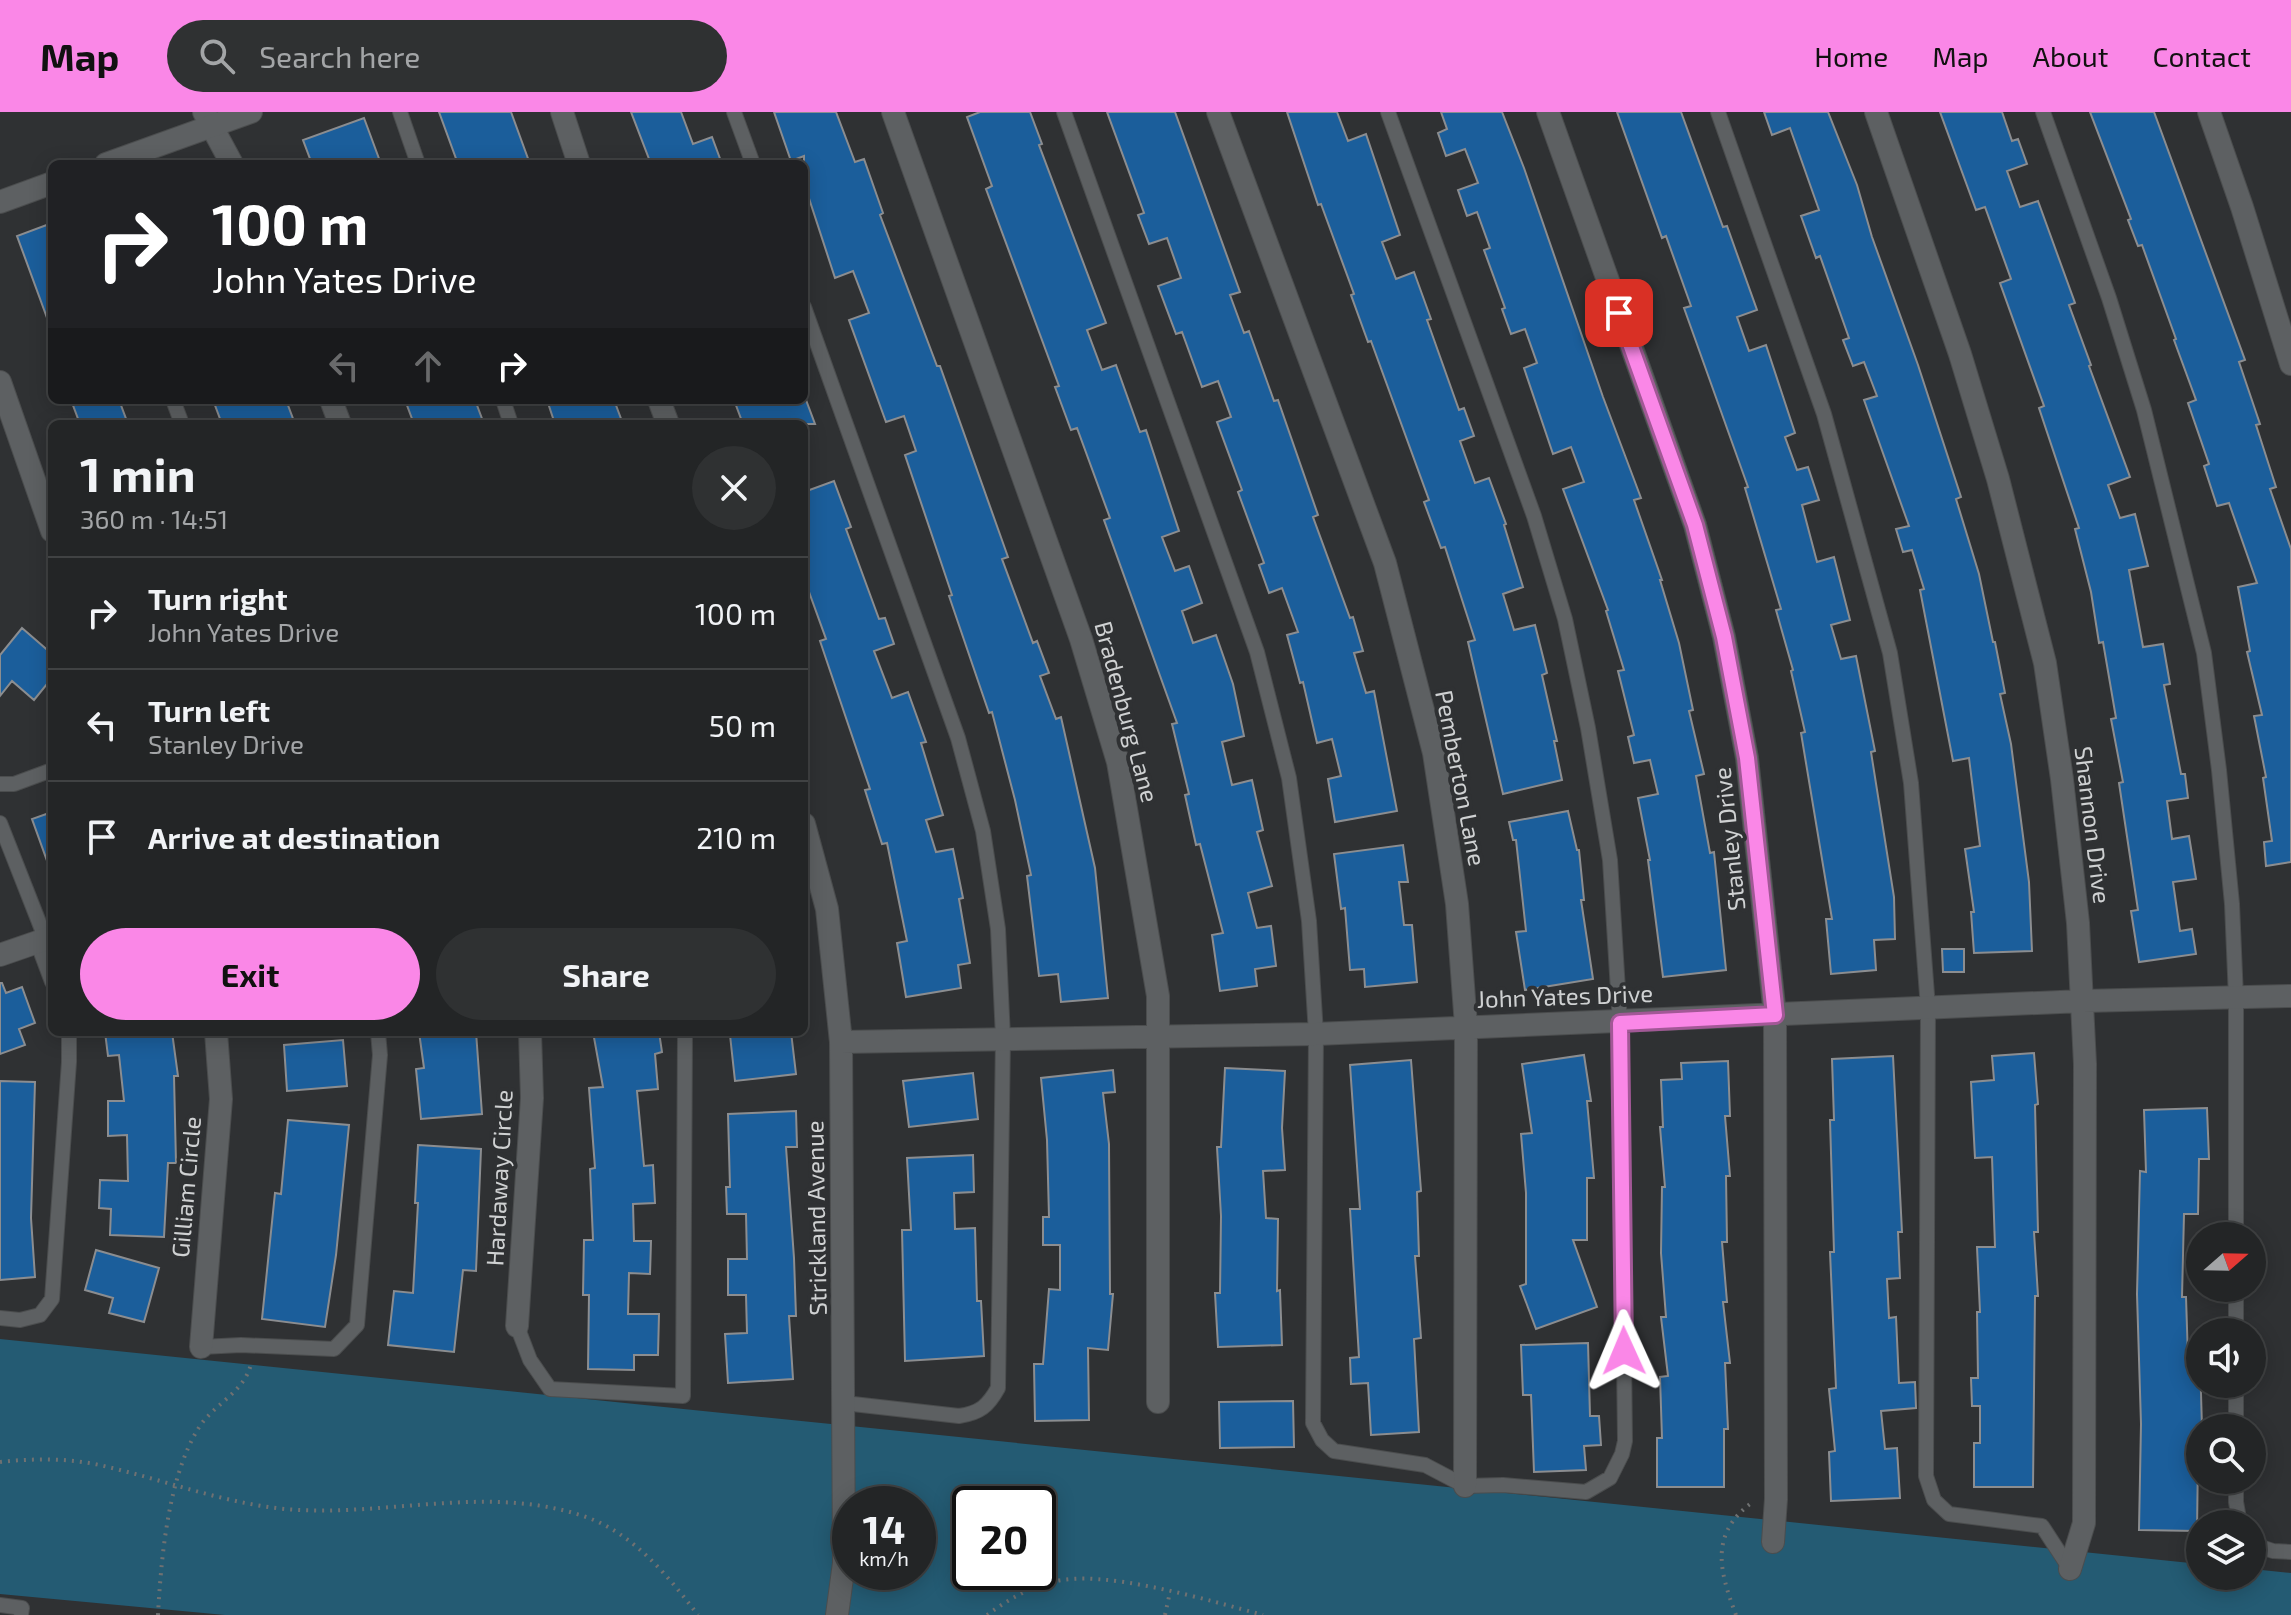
<!DOCTYPE html>
<meta charset="utf-8">
<style>
:root{--surface:#232526;--page:#2f3132;--text:#f1f3f6;--muted:#a3a5a7;--line:#404243;--accent:#fa87e7}
body{margin:0;font-family:"Exo 2",sans-serif;background:var(--page);color:var(--text);height:100vh;display:flex;flex-direction:column;font-size:30px;white-space:nowrap}
*{box-sizing:border-box;margin:0}
p{font-size:26px;color:var(--muted)}
.icon{flex:none;width:44px;height:44px;fill:none;stroke:currentColor;stroke-width:2;stroke-linecap:round;stroke-linejoin:round}
.map{position:relative;flex:1;overflow:hidden}
.sheet{position:absolute;left:48px;top:308px;width:760px;height:616px;display:flex;flex-direction:column;background:var(--surface);border-radius:12px;box-shadow:0 4px 20px #0003,0 0 0 2px var(--line)}
.sheet>*{flex:none}
.guide{position:absolute;left:48px;top:48px;width:760px;height:244px;border-radius:12px;box-shadow:0 4px 20px #0003,0 0 0 2px var(--line);background:#202124;color:#fff;overflow:hidden}
.needle{width:52px;rotate:70deg}
.buttons{position:absolute;left:2186px;top:1110px;display:grid;gap:16px}
.buttons a{display:grid;place-items:center;width:80px;height:80px;border-radius:50%;background:var(--surface);box-shadow:0 4px 20px #0003,0 0 0 2px var(--line);font-size:40px}
.speed{position:absolute;left:832px;top:1374px;display:flex;gap:16px;font-size:40px;font-weight:700;text-align:center}
.speed>*{display:grid;place-content:center;width:104px;height:104px;border-radius:50%;background:var(--surface);box-shadow:0 4px 20px #0003,0 0 0 2px var(--line);line-height:1}
.speed small{font-size:20px;font-weight:400}
.speed .limit{border:4px solid #111;border-radius:12px;background:#fff;color:#111}
.pin{position:absolute;display:grid;place-items:center;width:68px;height:68px;color:#fff;margin:-34px;border-radius:16px;box-shadow:0 4px 12px #0006}
.me{position:absolute;width:88px;margin:-44px;rotate:359deg;stroke-linejoin:round;filter:drop-shadow(0 0 6px #0008)}
.turn{display:flex;align-items:center;gap:28px;height:168px;padding:0 32px;font-size:36px}
.turn .icon{width:104px;height:104px;stroke-width:2.5}
.turn b{display:block;font-size:56px;line-height:68px}
.lanes{display:flex;align-items:center;height:76px;padding:0 32px;background:#0003;justify-content:center;gap:40px;direction:ltr}
.lanes .off{opacity:.35}
.round{display:grid;place-items:center;flex:none;width:84px;height:84px;border-radius:42px;background:var(--page)}
.headline{display:flex;align-items:center;justify-content:space-between;height:136px;padding:0 32px}
h1{font-size:48px;font-weight:700;line-height:60px}
.primary-button{display:flex;gap:16px;margin-top:auto;padding:16px 32px}
.primary-button a{flex:1;height:92px;border-radius:48px;background:var(--accent);color:#111;font-size:32px;font-weight:700;line-height:92px;text-align:center}
.primary-button a+a{background:var(--page);color:var(--text)}
ul{padding:0;list-style:none}
li{display:flex;align-items:center;gap:24px;height:112px;padding:0 32px;border-top:2px solid var(--line)}
li div{flex:1}
li b{display:block;font-size:30px}
li em{font-style:normal}
header{display:flex;align-items:center;gap:48px;box-sizing:border-box;height:112px;padding:0 40px;background:var(--accent);color:#111}
header strong{font-size:38px}
nav{display:flex;gap:44px;margin-inline-start:auto;font-size:28px}
.search{width:560px;height:72px;background:var(--page);display:flex;align-items:center;gap:20px;box-sizing:border-box;padding:0 28px;border-radius:44px;color:var(--muted);font-size:30px}
.map>svg:first-child{display:block}
</style>
<header>
<strong>Map</strong>
<div class="search"><svg class="icon" aria-label="search" viewBox="0 0 24 24"><circle cx="10" cy="10" r="6"/><path d="M15 15l6 6"/></svg>Search here</div>
<nav><a>Home</a><a>Map</a><a>About</a><a>Contact</a></nav>
</header>
<div class="map">
<svg width="2291" height="1503" viewBox="0 0 2291 1503">
<rect width="100%" height="100%" fill="#2f3133"/>
<path fill="#245b73" fill-rule="evenodd" d="M0 1227 2200 1452V1464H2252V1457L2291 1461V1503H225L0 1482ZM850 1392H918V1460H850ZM970 1392H1038V1460H970Z"/>
<path fill="#1b5e9b" stroke="#8b8d90" stroke-width="2" d="M439 0H511L530 52H458Z
M631 0H681L693 32 712 25 722 52H651Z
M774 0H836L855 50 864 47 883 101 880 103 937 254H940L1008 445 1002 447 1033 531 1037 529 1049 561 1040 564 1056 607 1061 605 1095 756 1108 886 1061 890 1058 862 1039 864 1027 764 1031 763 1015 688 992 600 989 601 949 484 952 483 905 343 916 339 904 304 886 310 849 208 869 201 853 159 835 166 804 71V44L791 49Z
M980 0H1030L1042 32 1039 33 1106 211 1087 218 1102 258 1116 253 1140 320 1146 318 1179 419 1162 425 1175 459 1189 454 1202 491 1182 499 1193 531 1216 523 1233 572 1244 624 1222 630 1232 673 1252 668 1263 718 1257 720 1272 774 1248 781 1257 816 1271 814 1276 854 1255 857 1257 874 1220 879 1212 823 1223 821 1200 732 1196 733 1185 683 1189 682 1172 612 1177 611 1104 408 1110 406 1077 316 1071 318 1055 275 1059 274 986 77 992 74 967 5Z
M1107 0H1175L1240 180 1230 183 1244 221 1249 219 1274 289 1278 288 1318 403 1313 405 1350 506 1353 505 1363 539 1354 541 1366 581 1374 579 1397 699 1335 710 1328 667 1341 664 1332 627 1317 631 1303 570 1300 571 1287 523 1298 520 1282 476 1269 481 1259 453 1264 451 1238 380 1242 378 1217 310 1231 305 1218 269 1202 275 1182 220 1176 222 1158 174 1181 166 1167 126 1149 132 1138 103 1144 101Z
M1287 0H1337L1348 29 1366 22 1400 123 1382 130 1396 167 1414 160 1431 207 1427 208 1459 298 1464 296 1474 324 1460 329 1475 371 1489 366 1506 412 1504 413 1523 475 1503 482 1514 518 1535 513 1547 561 1542 563 1557 629H1554L1562 668 1503 682 1468 530 1475 528 1445 435 1441 436 1424 390 1429 388 1371 229 1368 230 1351 183 1354 182 1321 92 1318 93Z
M1441 0H1502L1524 56 1603 285 1641 386 1634 388 1662 468H1660L1679 531 1693 598 1689 599 1704 662 1696 664 1710 741 1714 740 1726 858 1663 865 1648 748H1650L1638 686 1658 682 1650 648 1634 651 1628 625 1634 623 1618 559 1624 558 1606 499 1608 498 1563 377 1584 370 1571 335 1553 342 1524 256 1537 251 1525 217 1511 222 1502 197 1505 196 1484 138 1490 136 1477 100 1467 104 1458 78 1478 71 1465 37 1446 44 1438 21 1447 17Z
M1617 0H1681L1723 115 1727 114 1757 198 1737 205 1749 239 1766 233 1795 321 1785 325 1797 358 1808 355 1819 388 1802 393 1817 450 1834 445 1850 508 1831 513 1841 547 1856 544 1875 639 1871 640 1894 785 1895 827 1874 828 1876 858 1831 862 1826 807H1832L1801 621 1805 620 1791 559 1793 558 1776 498 1781 497 1745 376 1748 375 1684 196 1691 194 1666 124 1662 126Z
M1764 0H1828L1857 73 1872 125 1918 253 1961 385 1956 387 1979 462 1993 530H1995L2005 581 2000 582 2011 632 2029 770 2032 839 1974 841 1971 800H1974L1965 737 1980 734 1969 646 1953 649 1920 478 1924 477 1912 438 1903 440 1896 417 1909 414 1864 288 1877 284 1864 250 1853 254 1843 228 1849 226 1820 144 1816 146 1801 104 1819 98 1790 16 1772 23Z
M1940 0H2002L2012 29 2018 27 2027 52 2007 59 2020 95 2038 89 2075 191 2069 193 2091 253 2089 254 2130 365 2108 373 2120 406 2135 402 2148 454 2129 458 2143 535 2163 532 2170 572 2164 573 2181 662H2185L2188 686 2167 689 2172 727 2189 724 2196 767 2173 770 2180 819 2192 817 2196 842 2139 850 2131 799 2138 798 2119 671 2123 670 2111 607 2116 606 2103 530 2099 531 2091 480 2075 417 2079 416 2039 296 2044 294 2000 171 2011 167 1985 95 1976 98Z
M2090 0H2154L2245 248 2239 250 2260 312 2256 313 2276 375 2270 377 2291 437V750L2266 754 2264 730 2272 729 2263 666 2266 665 2254 604 2262 603 2247 540 2250 539 2238 475 2257 471 2229 391 2217 394 2204 354 2209 352 2188 291 2196 288 2174 228 2176 227 2142 133 2138 134 2128 108 2131 107Z
M364 6 381 52H312L303 28Z
M52 111V214H50L17 124Z
M71 288H119L128 312H80Z
M213 288H286L295 312H222Z
M405 288H475L484 312H414Z
M547 288H614L623 312H555Z
M734 288H806L815 312H743Z
M834 369 851 415 846 417 879 507 885 506 894 532 874 539 892 586 908 580 926 630 921 631 943 703 926 708 936 740 953 737 963 786 959 787 970 851 958 853 961 876 906 885 897 831 907 829 887 731 882 732 865 678 870 677 820 529 826 527 804 466V380Z
M22 516 52 542V566L34 588 12 569 0 584V543Z
M1568 699 1577 738H1579L1584 788H1581L1593 867 1525 878 1516 820 1526 819 1516 728H1513L1509 710Z
M52 700V756L50 757 32 707Z
M1403 733 1408 770H1399L1404 813H1412L1417 870 1365 875 1364 857 1350 858 1345 796 1341 797 1334 742Z
M1942 837H1964V860H1943Z
M0 871H2L6 881 22 875 35 911 19 917 25 933 0 942Z
M105 920H172L178 964H174L176 1051H168L164 1125 110 1123 111 1097 99 1096 100 1068 128 1069 127 1023 108 1024V989H124L119 943 108 944Z
M419 920H476L482 1002 421 1007 416 957 424 956Z
M593 920H659L662 940 655 942 658 977 637 979 644 1054 653 1053 655 1091 633 1092 634 1129H651L650 1162 629 1161 628 1202H659L658 1243H634V1258L588 1257 589 1183H583L584 1128H593L590 1057 595 1056 589 976 603 975Z
M763 920H791L796 962 735 969 730 923Z
M343 928 347 974 287 979 284 933Z
M2034 941 2038 992 2035 993 2038 1120H2034L2038 1184H2035L2033 1375H1974V1331H1980V1294H1972L1971 1266H1978L1977 1200H1980L1977 1135H1995L1992 1045 1975 1046 1971 970 1994 968 1992 944Z
M1584 943 1591 989H1587L1594 1066H1587V1128H1573L1597 1195 1536 1217 1520 1174 1526 1172V1081L1521 1022 1532 1021 1522 952Z
M1893 944 1902 1120H1898L1900 1166 1887 1167 1889 1206 1896 1205 1899 1271 1915 1270 1916 1296 1881 1299 1885 1337 1897 1336 1900 1386 1831 1389 1829 1340 1835 1339 1829 1277 1836 1276 1830 1140H1834L1830 1008H1834L1832 947Z
M1411 948 1421 1079 1417 1080 1419 1144H1415L1421 1226 1414 1227 1419 1320 1371 1323 1368 1271 1351 1272 1350 1246 1359 1245 1350 1097H1360L1350 953Z
M1728 949 1730 1004H1725L1730 1064H1726L1727 1130H1722L1727 1190H1723L1730 1251H1725L1728 1317H1724V1375H1657V1326H1662L1660 1265 1668 1264 1661 1205H1666L1661 1141 1662 1075H1665L1660 1015H1663L1661 968 1682 967 1681 951Z
M1225 956 1285 959 1282 1016 1285 1058 1263 1059 1266 1106 1278 1107 1277 1179 1280 1178 1282 1233 1218 1235 1215 1181H1220L1221 1104 1217 1035H1221Z
M1113 958 1115 980 1103 981 1109 1032 1110 1182H1113L1108 1238 1088 1236 1089 1308 1035 1309 1034 1252H1043L1049 1177 1060 1178V1133H1043V1105H1049L1047 1028 1041 966Z
M973 961 978 1007 909 1015 903 969Z
M0 969 35 970 31 1106 35 1165 0 1168Z
M2207 996 2209 1047H2199L2198 1102H2184L2182 1185H2186L2188 1247H2200L2202 1316H2200L2198 1341 2197 1419 2139 1418 2141 1312 2137 1182 2140 1059 2146 1060 2144 998Z
M796 999 797 1035H786L794 1146 796 1204H789L793 1267 728 1271 725 1222 747 1221 746 1183H728V1147H747L746 1102H727L726 1075H730L728 1002Z
M288 1008 349 1013 336 1143 325 1215 262 1207 275 1081 281 1082Z
M418 1033 481 1037 476 1159 463 1158 454 1240 388 1233 394 1179 413 1181 418 1091H415Z
M973 1043 974 1080 954 1081 955 1117 975 1116 977 1189H981L984 1244 905 1249 902 1118H911L907 1046Z
M96 1138 159 1156 144 1210 109 1201 113 1186 85 1178Z
M1588 1231 1590 1304H1599L1601 1333 1584 1334 1586 1358 1534 1360 1531 1283H1523L1521 1233Z
M1293 1289 1294 1335 1220 1336 1219 1290Z"/>
<g fill="none" stroke-linecap="round" stroke-linejoin="round">
<defs>
<path id="service" d="M400 0 418 52
M734 0 753 52
M1064 0 1257 540 1289 666 1309 809 1316 922 1313 1311 1322 1328 1334 1339 1425 1353 1465 1374 1503 1373 1586 1380 1610 1366 1622 1342 1625 1329 1620 911 1610 748 1588 616 1565 507 1534 404 1388 0
M1718 0 1824 302 1890 541 1911 671 1928 896 1926 1364 1934 1388 1949 1402 2042 1414 2070 1457
M2043 0 2109 186 2144 298 2204 541 2219 658 2232 792 2236 886V1124
M804 195 958 626 983 719 998 817 1003 926 998 1276C988 1294 980 1301 959 1304L844 1291
M173 288 182 312
M503 288 511 312
M0 672H14L52 658
M0 711 46 828
M37 830 52 870
M0 1206 20 1208 40 1203 52 1187 69 950V920
M517 1214 530 1248 550 1277 683 1284 685 920
M2236 1220V1176
M201 1235 241 1233 334 1237 357 1213 380 943 378 920
M2236 1316V1272
M2236 1368V1390L2240 1412
M2252 1432 2273 1439 2291 1440
M0 1493 22 1496 21 1503"/>
<path id="minor" d="M204 0 232 52
M562 0 579 52
M893 0 1081 527 1118 650 1158 884V1290
M1218 0 1385 451 1434 641 1457 792 1466 914 1465 1374
M1548 0 1695 413 1724 525 1747 646 1775 903 1776 1387 1773 1430
M1876 0 1960 242 1998 367 2045 551 2062 667 2078 811 2085 952 2084 1411 2070 1457
M0 270 52 419
M331 288 340 312
M659 288 668 312
M804 712 827 797 841 930 844 1451 837 1503
M0 843 52 825
M841 930 1316 922 2083 889 2291 884
M517 1214 532 986 530 920
M201 1235 221 987 216 920"/>
<path id="tertiary" d="M2209 0 2242 95 2291 252
M106 52 251 0
M0 90 52 71"/>
</defs>
<use href="#service" stroke="#4b4d4e" stroke-width="16"/>
<use href="#minor" stroke="#4b4d4e" stroke-width="24"/>
<use href="#tertiary" stroke="#4b4d4e" stroke-width="24"/>
<path stroke="#6f7172" stroke-width="4" stroke-dasharray="2 6" stroke-linecap="butt" d="M0 1350C36 1346 73 1346 108 1355 167 1369 224 1391 285 1397 384 1406 489 1371 586 1405 634 1422 668 1464 698 1503
M158 1503C161 1447 168 1366 198 1317 213 1292 244 1281 251 1252
M987 1503C1006 1489 1028 1476 1052 1470 1103 1456 1211 1489 1263 1503
M1165 1503 1170 1480
M1736 1503C1719 1458 1709 1421 1754 1389"/>
<use href="#service" stroke="#5d6062" stroke-width="14"/>
<use href="#minor" stroke="#5d6062" stroke-width="22"/>
<use href="#tertiary" stroke="#5d6062" stroke-width="22"/>
</g>
<g fill="none" stroke-linecap="round" stroke-linejoin="round">
<defs>
<path id="route" d="M1619 201 1695 413 1724 525 1747 646 1775 903 1620 911 1624 1239"/>
</defs>
<use href="#route" stroke="#a25896" stroke-width="20"/>
<use href="#route" stroke="#fa87e7" stroke-width="14"/>
</g>
<g text-anchor="middle" stroke-width="8" stroke-linejoin="round" paint-order="stroke">
<g font-size="24" fill="#cfd1d2" stroke="#2f3133">
<text transform="translate(1126 600) rotate(75)" y="8">Bradenburg Lane</text>
<text transform="translate(1460 666) rotate(79)" y="8">Pemberton Lane</text>
<text transform="translate(2092 713) rotate(83)" y="8">Shannon Drive</text>
<text transform="translate(1730 727) rotate(-96)" y="8">Stanley Drive</text>
<text transform="translate(1565 885) rotate(-2)" y="8">John Yates Drive</text>
<text transform="translate(500 1066) rotate(-87)" y="8">Hardaway Circle</text>
<text transform="translate(187 1075) rotate(-85)" y="8">Gilliam Circle</text>
<text transform="translate(817 1106) rotate(-91)" y="8">Strickland Avenue</text>
</g>
</g>
</svg>
<div class="buttons">
<a><svg class="needle" viewBox="-14 -14 28 28"><path d="M0-13l5 13h-10z" fill="#e53935"/><path d="M0 13l5-13h-10z" fill="#a3a5a7"/></svg></a>
<a><svg class="icon" aria-label="sound" viewBox="0 0 24 24"><path d="M4 9h4l5-4v14l-5-4H4zM17 9q2 3 0 6"/></svg></a>
<a><svg class="icon" aria-label="search" viewBox="0 0 24 24"><circle cx="10" cy="10" r="6"/><path d="M15 15l6 6"/></svg></a>
<a><svg class="icon" aria-label="layers" viewBox="0 0 24 24"><path d="M12 4l9 5-9 5-9-5zM3 14l9 5 9-5"/></svg></a>
</div>
<div class="speed"><div>14<small>km/h</small></div><div class="limit">20</div></div>
<div class="pin" style="left:1619px;top:201px;background:#d93025"><svg class="icon" aria-label="arrive" viewBox="0 0 24 24"><path d="M6 21V4h12l-3 4 3 4H6"/></svg></div>
<svg class="me" style="left:1624px;top:1239px" viewBox="-20 -20 40 40"><path d="M0-17L14 15 0 8-14 15z" fill="#fa87e7" stroke="#fff" stroke-width="4"/></svg>
<div class="guide">
<div class="turn"><svg class="icon" aria-label="right" viewBox="0 0 24 24"><path d="M7 20v-9h11M14 6l5 5-5 5"/></svg><div><b>100 m</b>John Yates Drive</div></div>
<div class="lanes"><svg class="icon off" aria-label="left" viewBox="0 0 24 24"><path d="M17 20v-9H6M10 6l-5 5 5 5"/></svg><svg class="icon off" aria-label="ahead" viewBox="0 0 24 24"><path d="M12 20V5M6 11l6-6 6 6"/></svg><svg class="icon" aria-label="right" viewBox="0 0 24 24"><path d="M7 20v-9h11M14 6l5 5-5 5"/></svg></div>
</div>
<section class="sheet">
<div class="headline"><div><h1>1 min</h1><p>360 m · 14:51</p></div><a class="round"><svg class="icon" aria-label="close" viewBox="0 0 24 24"><path d="M6 6l12 12M18 6L6 18"/></svg></a></div>
<ul>
<li><svg class="icon" aria-label="right" viewBox="0 0 24 24"><path d="M7 20v-9h11M14 6l5 5-5 5"/></svg><div><b>Turn right</b><p>John Yates Drive</p></div><em>100 m</em></li>
<li><svg class="icon" aria-label="left" viewBox="0 0 24 24"><path d="M17 20v-9H6M10 6l-5 5 5 5"/></svg><div><b>Turn left</b><p>Stanley Drive</p></div><em>50 m</em></li>
<li><svg class="icon" aria-label="arrive" viewBox="0 0 24 24"><path d="M6 21V4h12l-3 4 3 4H6"/></svg><div><b>Arrive at destination</b></div><em>210 m</em></li>
</ul>
<div class="primary-button"><a>Exit</a><a>Share</a></div>
</section>
</div>
